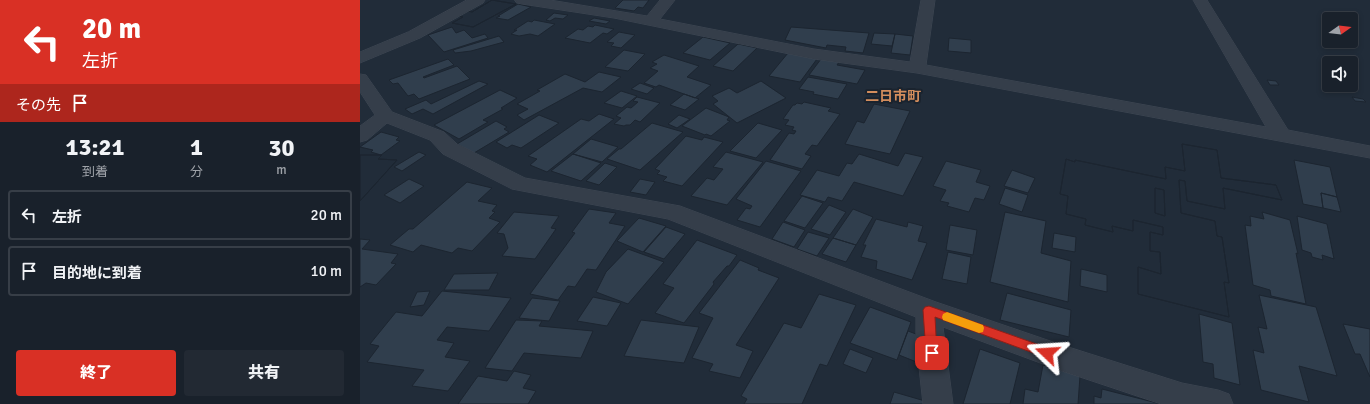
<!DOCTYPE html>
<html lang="ja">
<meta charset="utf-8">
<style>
:root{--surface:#19212b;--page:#222933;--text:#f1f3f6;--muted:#9fa3a9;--line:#373e47;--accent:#d93025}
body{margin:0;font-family:Signika,"Noto Sans JP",sans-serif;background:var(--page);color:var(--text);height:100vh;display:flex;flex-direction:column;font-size:15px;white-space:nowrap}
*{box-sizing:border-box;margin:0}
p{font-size:13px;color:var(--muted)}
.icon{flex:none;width:22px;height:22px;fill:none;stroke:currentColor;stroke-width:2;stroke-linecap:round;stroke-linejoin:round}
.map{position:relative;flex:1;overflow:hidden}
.drawer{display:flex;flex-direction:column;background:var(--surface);width:360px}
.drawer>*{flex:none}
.guide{background:#d93025;color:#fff;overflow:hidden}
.needle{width:26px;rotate:76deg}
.buttons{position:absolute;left:962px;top:12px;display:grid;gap:8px}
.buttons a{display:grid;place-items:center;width:36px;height:36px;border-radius:4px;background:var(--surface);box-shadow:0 2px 6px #0003,0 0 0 1px var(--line);font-size:20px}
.pin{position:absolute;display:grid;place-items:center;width:34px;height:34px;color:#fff;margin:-17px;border-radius:8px;box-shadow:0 2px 6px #0006}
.me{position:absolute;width:44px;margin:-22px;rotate:290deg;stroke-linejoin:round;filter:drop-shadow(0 0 3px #0008)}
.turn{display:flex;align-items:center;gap:14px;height:84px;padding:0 16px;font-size:18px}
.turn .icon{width:52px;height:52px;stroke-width:2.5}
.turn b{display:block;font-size:28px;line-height:34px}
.then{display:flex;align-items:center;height:38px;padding:0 16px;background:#0003;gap:8px;font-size:15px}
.eta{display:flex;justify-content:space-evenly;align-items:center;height:68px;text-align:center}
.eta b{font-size:24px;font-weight:800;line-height:28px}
.primary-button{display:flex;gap:8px;margin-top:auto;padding:8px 16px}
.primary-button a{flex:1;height:46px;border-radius:4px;background:var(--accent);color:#fff;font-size:16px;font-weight:800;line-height:46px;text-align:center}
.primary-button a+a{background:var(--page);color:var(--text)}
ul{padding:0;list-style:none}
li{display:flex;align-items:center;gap:12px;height:50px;margin:0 8px 6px;padding:0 8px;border:2px solid var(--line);border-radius:4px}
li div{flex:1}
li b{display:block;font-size:15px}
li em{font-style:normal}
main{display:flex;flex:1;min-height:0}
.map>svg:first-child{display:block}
</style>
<main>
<section class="drawer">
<div class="guide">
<div class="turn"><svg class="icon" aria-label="left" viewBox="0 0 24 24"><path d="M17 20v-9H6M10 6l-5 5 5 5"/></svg><div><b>20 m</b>左折</div></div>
<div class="then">その先<svg class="icon" aria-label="arrive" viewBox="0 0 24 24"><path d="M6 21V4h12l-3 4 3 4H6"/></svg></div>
</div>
<div class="eta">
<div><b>13:21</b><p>到着</p></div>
<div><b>1</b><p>分</p></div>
<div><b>30</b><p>m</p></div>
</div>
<ul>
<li><svg class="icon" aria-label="left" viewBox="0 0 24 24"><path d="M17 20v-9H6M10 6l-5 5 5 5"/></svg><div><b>左折</b></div><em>20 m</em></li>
<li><svg class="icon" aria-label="arrive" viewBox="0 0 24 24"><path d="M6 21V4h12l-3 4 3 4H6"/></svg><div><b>目的地に到着</b></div><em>10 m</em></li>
</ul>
<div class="primary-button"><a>終了</a><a>共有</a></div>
</section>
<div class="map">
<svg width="1010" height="404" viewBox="0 0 1010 404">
<rect width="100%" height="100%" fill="#212c39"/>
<path fill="#303e4d" stroke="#1c2530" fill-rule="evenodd" d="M132 0 156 4 113 27 92 23 103 17 99 16 108 11 112 12Z
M132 0 156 4 113 27 92 23 103 17 99 16 108 11 112 12Z
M263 0H289L283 8 278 7 274 11 255 8Z
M158 4 171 7 148 20 136 18 140 16H138Z
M194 13 208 15 203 19 195 18 190 21 186 20Z
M234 18 250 21 246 24 229 21Z
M174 20 195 24 178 36 170 34 159 36 151 34 157 30H154L168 21 172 22Z
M235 25 254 29 247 34 243 33 230 43 205 38 218 29 223 30 228 26 233 27Z
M92 27 96 33 104 30 112 38 125 34 128 38 84 52 68 35Z
M431 27 509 33 503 53 485 51 486 47 467 45 466 48 425 40Z
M259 32 275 35 261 48 251 46 254 43 247 42Z
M514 33 535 34 532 46 511 44Z
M535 34 553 36 550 55 531 53Z
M139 36 144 42 111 51 95 53 93 50Z
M343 37 370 43 350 60 323 53Z
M589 38 611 40V53L588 51Z
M378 44 397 48 373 71 353 66Z
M264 50 285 54 268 71 245 67Z
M428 53 457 59 440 82 409 76Z
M304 55 339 66 327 77 351 85 335 98 299 85 296 87 284 83 298 71 290 68 297 64 292 62Z
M88 59 94 65 63 77 64 78 97 66 110 79 59 99 54 94 48 96 38 83 33 84 29 80Z
M461 59 479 62 477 65 505 70 497 84 449 75Z
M239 72 261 77 242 92 223 88 164 120 157 115 168 109 157 104 180 91 177 90 205 74 225 82Z
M448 77 487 84 478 99 453 94 454 92 439 89Z
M907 80 916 81 919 85H910Z
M119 81 128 84 73 114 63 109 52 114 45 109 66 100 71 104Z
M401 81 426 98 377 123 353 104 358 101 352 96 369 88 377 93Z
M280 83 294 88 287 94 271 89Z
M140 90 157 98 141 108 143 109 123 120 128 122 99 139 74 125Z
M261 91 277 96 262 108 244 103Z
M324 94 339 99 325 110 310 105Z
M277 97 300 103 280 122 275 120 270 125H266L264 126 254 124 261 118 256 116 267 107 271 108 278 102 273 101Z
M992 97 1003 99 1006 102 995 101Z
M444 102 471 108 468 111 480 114 457 146 452 145 445 154 451 156 442 169 410 160 429 133 434 134 436 131 432 130 434 127 425 125 429 120 423 119 433 105H435L437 103 442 104Z
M514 104 550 111 530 154 485 144 497 121 504 123Z
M346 108 369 117 367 120 370 121 351 136 346 134 345 135 322 126Z
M239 114 254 119 187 172 170 165 177 159 168 156 221 119 229 121Z
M179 115 199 123 161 148 152 145 147 148 136 142Z
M319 115 330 119 317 128 308 124Z
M136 121 147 127 144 129 149 132 114 153 97 144Z
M292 123 323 132 280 170 247 159 259 149H261Z
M398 123 422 130 396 158 370 151Z
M21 132 39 137 36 140 40 141 21 155 11 152 13 150 0 147Z
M326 136 342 140 344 137 363 142 322 186 303 181 307 177 297 174 300 171 295 169Z
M231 139 258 147 242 162 213 154Z
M822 144 857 150 861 178 916 185 922 200 863 188 865 209 827 201 825 181 819 180 821 213 855 221 857 236 862 237 869 283 864 282 869 317 778 294V267L801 274 800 252 790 251V232L803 235V227L773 220V231L752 226 753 232 725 225 726 219 706 214 708 196 700 194 706 159 715 162V160L806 179 805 167 825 171ZM795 188 804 190 805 216 795 213Z
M822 144 857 150 861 178 916 185 922 200 863 188 865 209 827 201 825 181 819 180 821 213 855 221 857 236 862 237 869 283 864 282 869 317 778 294V267L801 274 800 252 790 251V232L803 235V227L773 220V231L752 226 753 232 725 225 726 219 706 214 708 196 700 194 706 159 715 162V160L806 179 805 167 825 171Z
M59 152 66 155 42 171 34 167Z
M366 152 403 162 367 205 331 196 347 178 354 180 363 169 353 167Z
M545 153 563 157 543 196 494 182 482 201 468 197 465 202 440 195 457 170 479 176 487 163 492 164 499 154 538 166Z
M213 154 241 163 221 181 191 171Z
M0 155H22L18 159 37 160 0 201Z
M0 155H22L18 159 37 160 0 201Z
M934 160 970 167 977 197 961 193 963 208 943 204Z
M406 161 441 171 400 227 377 220 386 208 390 209 392 206 376 199Z
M586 161 621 170 616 182 630 186 624 200 615 198 609 212 587 206 589 203 580 201 586 190 573 186Z
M245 163 257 167 239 185 226 181Z
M652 170 675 178 668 193 644 186Z
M49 179 64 186 40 203 24 195Z
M280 179 295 182 286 195 270 192Z
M107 182 132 188 118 201 137 205 132 211 135 212 129 218 140 222 112 251 98 248 92 253 61 245 53 252 30 245 49 229H53Z
M645 188 668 195 662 212 639 204Z
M795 188 804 190 805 216 795 213Z
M961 193 977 197 981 212 963 208Z
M442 196 463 203 445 228 424 221Z
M469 205 486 212 470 235 451 229Z
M229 209 256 213 249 223 265 226 236 270 227 269 215 287 208 286 198 300 170 294 215 233 212 232Z
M493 209 513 217 496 245 473 238Z
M154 212 199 216 191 228 196 229 175 259 142 256 148 248 144 234 137 233Z
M645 212 686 221 681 253 711 261 708 302 630 282Z
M902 212 930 220 938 254 936 253 946 304 911 296 910 290 893 285 885 225 891 226 890 216 904 219Z
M937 216 967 224 974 259 962 255 963 260 952 257 951 253 942 250Z
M279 218 306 226 283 252 257 241Z
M516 219 547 227 548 222 563 226 558 241 567 243 552 280 516 269 517 261 501 257 506 245H503Z
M423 222 445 230 434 247 412 239Z
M590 225 617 230 613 255 586 250Z
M306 227 325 234 304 259 284 252Z
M448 232 469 238 457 256 437 249Z
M694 233 716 237 715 252 692 248Z
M473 238 496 245 486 262 462 254Z
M0 239 10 240 2 249 38 254 31 263 36 264 16 285 6 283 0 287Z
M337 240 377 255 369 266H367L353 282 354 284 324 323 295 313 314 288 303 284Z
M268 249 304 262 268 304 236 292 246 272Z
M588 252 611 257 607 284 582 279Z
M380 260 399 268 398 270 419 278 376 345 393 351 380 378 349 371 353 364 332 358 353 318 339 313Z
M721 269 747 275V292L720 286Z
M138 273 129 290H84L94 274Z
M70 291 64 305 50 307 57 292Z
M82 291 151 298 129 331 87 327 77 340 94 343 85 357 110 361 88 391 52 386 64 370 7 362 19 346 10 344 36 312 62 316Z
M647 293 711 310 709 337 640 320Z
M459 294 496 305 467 366 460 364 442 404H384L387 399 381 396 424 323 441 328Z
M899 295 956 307 977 376 939 366 949 402 901 390 893 350 904 353 898 327 907 329Z
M233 297 261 303 247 326 217 321Z
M172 298 200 301 189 321 159 318Z
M510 307 551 322 537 360 490 343Z
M839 314 872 323 880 385 854 378 853 364 843 362Z
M156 320 182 321 179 326 233 331 221 358 164 353 152 371 125 368Z
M281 320 339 327 324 363 264 356Z
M983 324 1010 329V377L1000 354H995Z
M548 331 556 334 559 363 539 355Z
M490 349 513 358 506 373 483 364Z
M620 349 660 363 650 404H603Z
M683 365 720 376 718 404H663L665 389 678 392Z
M154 371 171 375 163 388 176 391 168 404H98L118 376 147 381Z
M742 389 801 404H734V396L741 398Z
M534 392 565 401 564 404H530Z"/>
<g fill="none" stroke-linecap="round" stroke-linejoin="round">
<defs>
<path id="street" d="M107 0H125L123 3 60 38 0 63V52L48 32Z
M155 0H190L287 16 300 0H315L300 19 454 49 550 62 561 0H575L566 65 906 127 833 0H847L928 130 1010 146V158L557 73 454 59 254 18 162 4 157 3Z
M0 74 6 75 32 112 84 132 97 144 165 178 320 206 576 302 702 345 822 383 858 390 869 394 873 404H801L702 371 583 327 593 404H563L556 340V317L308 219 152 189 83 154 70 140 27 123 7 140 0 142V126L15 115 0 92Z"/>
</defs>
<use href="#street" stroke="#3e4753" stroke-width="1"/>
<use href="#street" fill="#353e4a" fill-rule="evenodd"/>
</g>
<path fill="#d93025" stroke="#8d1f18" d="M569 306 691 349 693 353 691 356 687 358 575 317 577 353 576 357 572 358 568 357 566 353 563 310 565 307Z"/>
<path fill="#f59e0b" d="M587 312 623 325 624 328 623 332 619 333 583 320 582 317 583 314Z"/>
<g text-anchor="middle" stroke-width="4" stroke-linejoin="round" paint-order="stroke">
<g font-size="14" font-weight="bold" fill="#d38d5d" stroke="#1a232e">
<text x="533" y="101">二日市町</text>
</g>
</g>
</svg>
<div class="buttons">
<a><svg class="needle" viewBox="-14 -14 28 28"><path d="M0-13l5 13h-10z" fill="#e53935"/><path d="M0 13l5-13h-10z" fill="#9fa3a9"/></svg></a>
<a><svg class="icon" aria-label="sound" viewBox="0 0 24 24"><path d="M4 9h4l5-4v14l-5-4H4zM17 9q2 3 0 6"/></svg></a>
</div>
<div class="pin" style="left:572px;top:353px;background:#d93025"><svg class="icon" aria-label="arrive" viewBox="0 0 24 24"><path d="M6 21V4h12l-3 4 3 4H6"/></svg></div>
<svg class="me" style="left:687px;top:353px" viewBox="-20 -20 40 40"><path d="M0-17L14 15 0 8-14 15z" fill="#d93025" stroke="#fff" stroke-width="4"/></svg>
</div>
</main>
